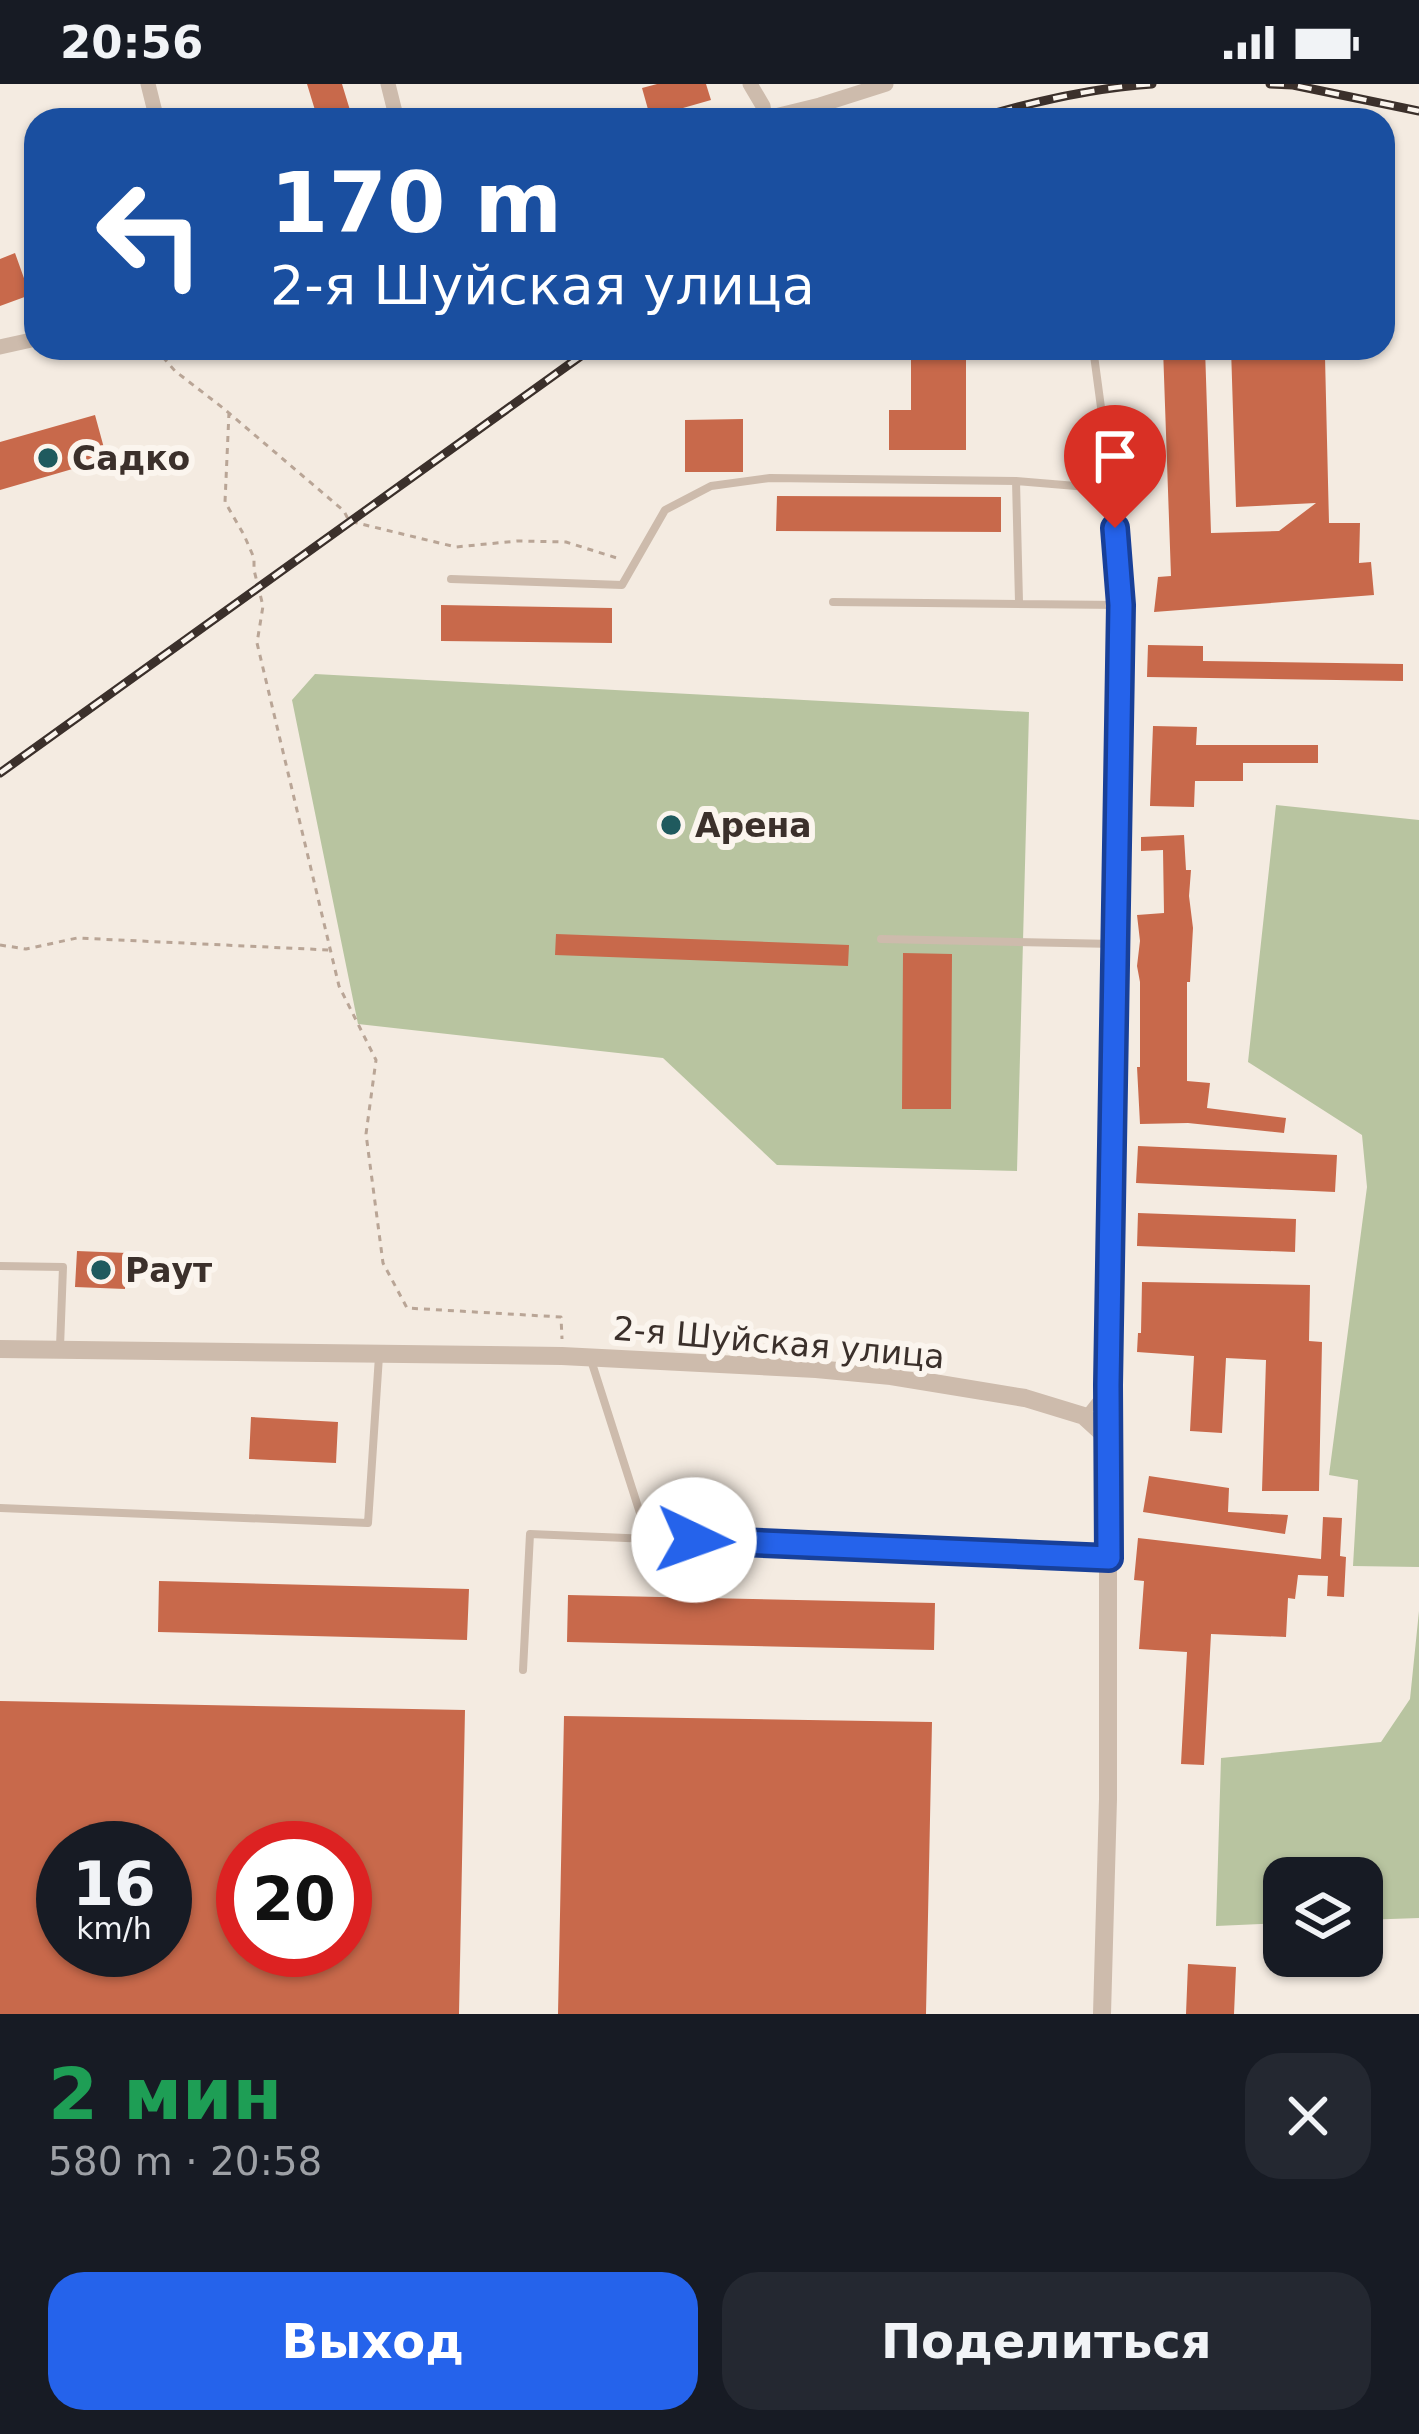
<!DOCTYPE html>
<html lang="ru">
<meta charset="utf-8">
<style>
:root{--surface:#171b24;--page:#242831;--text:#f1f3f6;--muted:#9ea1a6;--accent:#2563eb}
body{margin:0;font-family:"DejaVu Sans",sans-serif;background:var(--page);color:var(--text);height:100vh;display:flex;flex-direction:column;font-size:45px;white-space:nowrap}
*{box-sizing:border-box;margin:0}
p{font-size:39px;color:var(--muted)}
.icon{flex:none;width:66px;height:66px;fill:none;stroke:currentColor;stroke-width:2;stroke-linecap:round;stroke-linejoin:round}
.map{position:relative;height:1930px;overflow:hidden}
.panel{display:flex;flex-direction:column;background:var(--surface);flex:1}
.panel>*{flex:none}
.guide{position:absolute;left:24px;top:24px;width:1371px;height:252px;border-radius:36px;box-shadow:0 3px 9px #0004;background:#1a4fa0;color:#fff;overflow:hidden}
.fabs{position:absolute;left:1263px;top:1773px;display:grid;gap:24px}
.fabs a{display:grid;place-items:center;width:120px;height:120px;border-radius:24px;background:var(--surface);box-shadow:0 3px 9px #0004;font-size:60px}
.speed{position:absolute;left:36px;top:1737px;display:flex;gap:24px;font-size:60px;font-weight:700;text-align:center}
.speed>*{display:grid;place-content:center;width:156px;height:156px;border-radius:50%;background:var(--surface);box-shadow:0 3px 9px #0004;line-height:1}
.speed small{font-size:30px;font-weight:400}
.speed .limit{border:18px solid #d22;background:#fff;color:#111}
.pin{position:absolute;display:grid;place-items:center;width:102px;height:102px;color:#fff;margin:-123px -51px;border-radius:50% 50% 50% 0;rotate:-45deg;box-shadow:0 0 12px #0007}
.pin .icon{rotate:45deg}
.me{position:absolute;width:132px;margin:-66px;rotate:93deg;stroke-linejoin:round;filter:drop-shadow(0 0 9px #0008)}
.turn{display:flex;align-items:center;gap:42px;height:252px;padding:0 48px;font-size:54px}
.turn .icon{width:156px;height:156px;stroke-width:2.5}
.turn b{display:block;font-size:84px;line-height:102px}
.round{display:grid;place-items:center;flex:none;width:126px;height:126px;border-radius:36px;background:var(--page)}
.overview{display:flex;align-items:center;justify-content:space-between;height:204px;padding:0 48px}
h1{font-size:72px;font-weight:600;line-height:90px;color:#1e9e55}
.cta{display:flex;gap:24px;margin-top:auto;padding:24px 48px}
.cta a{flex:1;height:138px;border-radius:36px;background:var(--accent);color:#fff;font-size:48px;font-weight:600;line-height:138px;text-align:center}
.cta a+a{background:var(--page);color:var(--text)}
.status{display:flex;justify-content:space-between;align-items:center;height:84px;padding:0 60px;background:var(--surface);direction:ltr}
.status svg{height:33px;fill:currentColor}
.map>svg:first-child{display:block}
</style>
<div class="status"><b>20:56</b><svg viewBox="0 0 49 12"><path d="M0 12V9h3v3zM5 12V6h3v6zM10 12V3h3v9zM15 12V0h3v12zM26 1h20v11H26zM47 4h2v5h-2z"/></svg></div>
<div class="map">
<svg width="1419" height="1930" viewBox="0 0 1419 1930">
<rect width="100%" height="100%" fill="#f4ebe1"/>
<path fill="#b8c4a0" d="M315 590 1029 628 1017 1087 777 1081 663 974 358 940 292 616Z
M1276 721 1419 736V1483L1353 1482 1358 1396 1329 1391 1367 1103 1362 1051 1248 978Z
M1419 1527V1834L1362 1836V1794H1284V1839L1216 1842 1221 1674 1381 1658 1410 1615Z"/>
<path fill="#c8694b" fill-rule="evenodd" d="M307 0H342L353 36H318Z
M657 0H706L711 16 676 26 677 30 651 36 642 4Z
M15 169 30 211 0 222V175Z
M911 264H966V366H889V326H911Z
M1163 264H1205L1211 449 1279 447 1316 419 1236 423 1231 264H1306L1307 271 1325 273 1329 439H1360L1359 479 1371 478 1374 511 1154 528 1158 493 1171 492Z
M95 331 107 375 0 406V358Z
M743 335V388H685V336Z
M777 412 1001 413V448L776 447Z
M441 521 612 524V559L441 557Z
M1148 561 1203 562V577L1403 580V597L1147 593Z
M1153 642 1197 643 1196 661H1318V679H1243V697H1195L1194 723 1150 722Z
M1184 751 1186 786H1191L1189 812 1193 844 1190 898H1187V997L1210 999 1207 1024 1286 1034 1284 1049 1188 1039 1140 1040 1137 983H1140V898L1137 882 1140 857 1137 831 1164 829 1163 766 1141 767V753Z
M556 850 849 861 848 882 555 871Z
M903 869 952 870 951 1025H902Z
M1138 1062 1337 1071 1335 1108 1136 1099Z
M1138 1129 1296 1135 1295 1168 1137 1162Z
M77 1167 127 1169 125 1205 75 1203Z
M1142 1198 1310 1201 1309 1257 1322 1258 1319 1407H1262L1266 1276 1226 1274 1222 1349 1190 1347 1194 1272 1137 1268 1138 1249H1141Z
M251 1333 338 1338 336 1379 249 1375Z
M1149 1392 1229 1404 1228 1428 1288 1431 1285 1450 1143 1428Z
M1323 1433 1342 1434 1340 1472 1346 1473 1344 1513 1327 1512 1328 1492 1298 1491 1295 1515 1288 1514 1286 1553 1211 1550 1204 1681 1181 1680 1187 1568 1139 1565 1144 1497 1134 1496 1138 1454 1321 1475Z
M159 1497 469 1505 467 1556 158 1548Z
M568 1511 935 1519 934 1566 567 1558Z
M0 1617 465 1626 459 1930H0ZM63 1764H165V1866H63ZM243 1764H345V1866H243Z
M564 1632 932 1638 926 1930H558Z
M1188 1880 1236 1883 1234 1930H1186Z"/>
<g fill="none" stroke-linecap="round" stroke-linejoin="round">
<path stroke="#b9a596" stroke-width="3" stroke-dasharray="6 6" stroke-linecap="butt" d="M155 264 175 287 223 324 344 427 349 437 456 463 517 457 566 458 620 475
M229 328 225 418 244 451 254 474V486L263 522 257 559 339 902 376 976 366 1050 383 1179 407 1224 561 1233 562 1255
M0 861 26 865 77 854 329 866"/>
<path stroke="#cdbbac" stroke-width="8" d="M1093 264 1112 405 1121 521 1108 1347
M1016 397 1019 518
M451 495 622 501 665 426 711 402 770 394 1016 397 1112 405
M833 518 1121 521
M881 855 1115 860
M0 1182 63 1183 60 1263
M590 1273 648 1454
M1085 1331 1108 1302
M0 1424 368 1439 379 1272
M523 1586 530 1450 1108 1474"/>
<path stroke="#cdbbac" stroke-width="15" d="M148 0 157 36
M388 0 397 36
M750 0 763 22 765 35
M759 36 820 21 886 0
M0 263 36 255"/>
<path stroke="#cdbbac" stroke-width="18" d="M0 1265 562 1272 816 1285 891 1292 1025 1314 1084 1332 1108 1354V1715L1102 1930"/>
<defs>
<path id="rail" d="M1270 0 1293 1 1419 27
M972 36C1031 18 1091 4 1152 0
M0 689 592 264"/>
</defs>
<use href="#rail" stroke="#3b302b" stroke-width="9"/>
<use href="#rail" stroke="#fbf5ee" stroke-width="4.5" stroke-dasharray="14" stroke-linecap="butt"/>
</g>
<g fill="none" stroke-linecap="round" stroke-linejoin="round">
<defs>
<path id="route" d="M694 1456 1109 1474 1108 1301 1121 521 1115 444"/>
</defs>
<use href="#route" stroke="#184099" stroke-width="30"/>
<use href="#route" stroke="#2563eb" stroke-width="21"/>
</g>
<g fill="#1f5a5e" stroke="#fbf5ee" stroke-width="4.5">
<circle cx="48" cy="374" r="12"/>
<circle cx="671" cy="741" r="12"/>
<circle cx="101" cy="1186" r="12"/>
</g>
<g text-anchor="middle" stroke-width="12" stroke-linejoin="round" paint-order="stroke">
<g font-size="33" font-weight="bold" fill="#3b302b" stroke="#fbf5ee" text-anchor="start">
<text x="72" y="386">Садко</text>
<text x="695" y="753">Арена</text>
<text x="125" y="1198">Раут</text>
</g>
<g font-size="33" fill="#3b302b" stroke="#fbf5ee">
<text transform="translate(779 1258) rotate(5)" y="12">2-я Шуйская улица</text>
</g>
</g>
</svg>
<div class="fabs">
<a><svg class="icon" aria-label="layers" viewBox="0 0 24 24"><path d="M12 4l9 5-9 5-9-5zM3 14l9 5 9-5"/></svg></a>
</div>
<div class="speed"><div>16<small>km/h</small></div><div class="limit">20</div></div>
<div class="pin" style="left:1115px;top:444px;background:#d93025"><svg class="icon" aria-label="arrive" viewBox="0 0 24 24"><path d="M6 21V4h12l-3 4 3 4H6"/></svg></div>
<svg class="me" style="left:694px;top:1456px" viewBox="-20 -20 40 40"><circle r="19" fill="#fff"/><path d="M0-13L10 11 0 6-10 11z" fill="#2563eb"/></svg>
<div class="guide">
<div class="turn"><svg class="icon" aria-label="left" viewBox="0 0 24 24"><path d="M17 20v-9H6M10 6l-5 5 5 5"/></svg><div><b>170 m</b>2-я Шуйская улица</div></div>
</div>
</div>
<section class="panel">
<div class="overview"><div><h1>2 мин</h1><p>580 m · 20:58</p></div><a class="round"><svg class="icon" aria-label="close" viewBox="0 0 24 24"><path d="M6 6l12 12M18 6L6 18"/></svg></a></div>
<div class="cta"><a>Выход</a><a>Поделиться</a></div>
</section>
